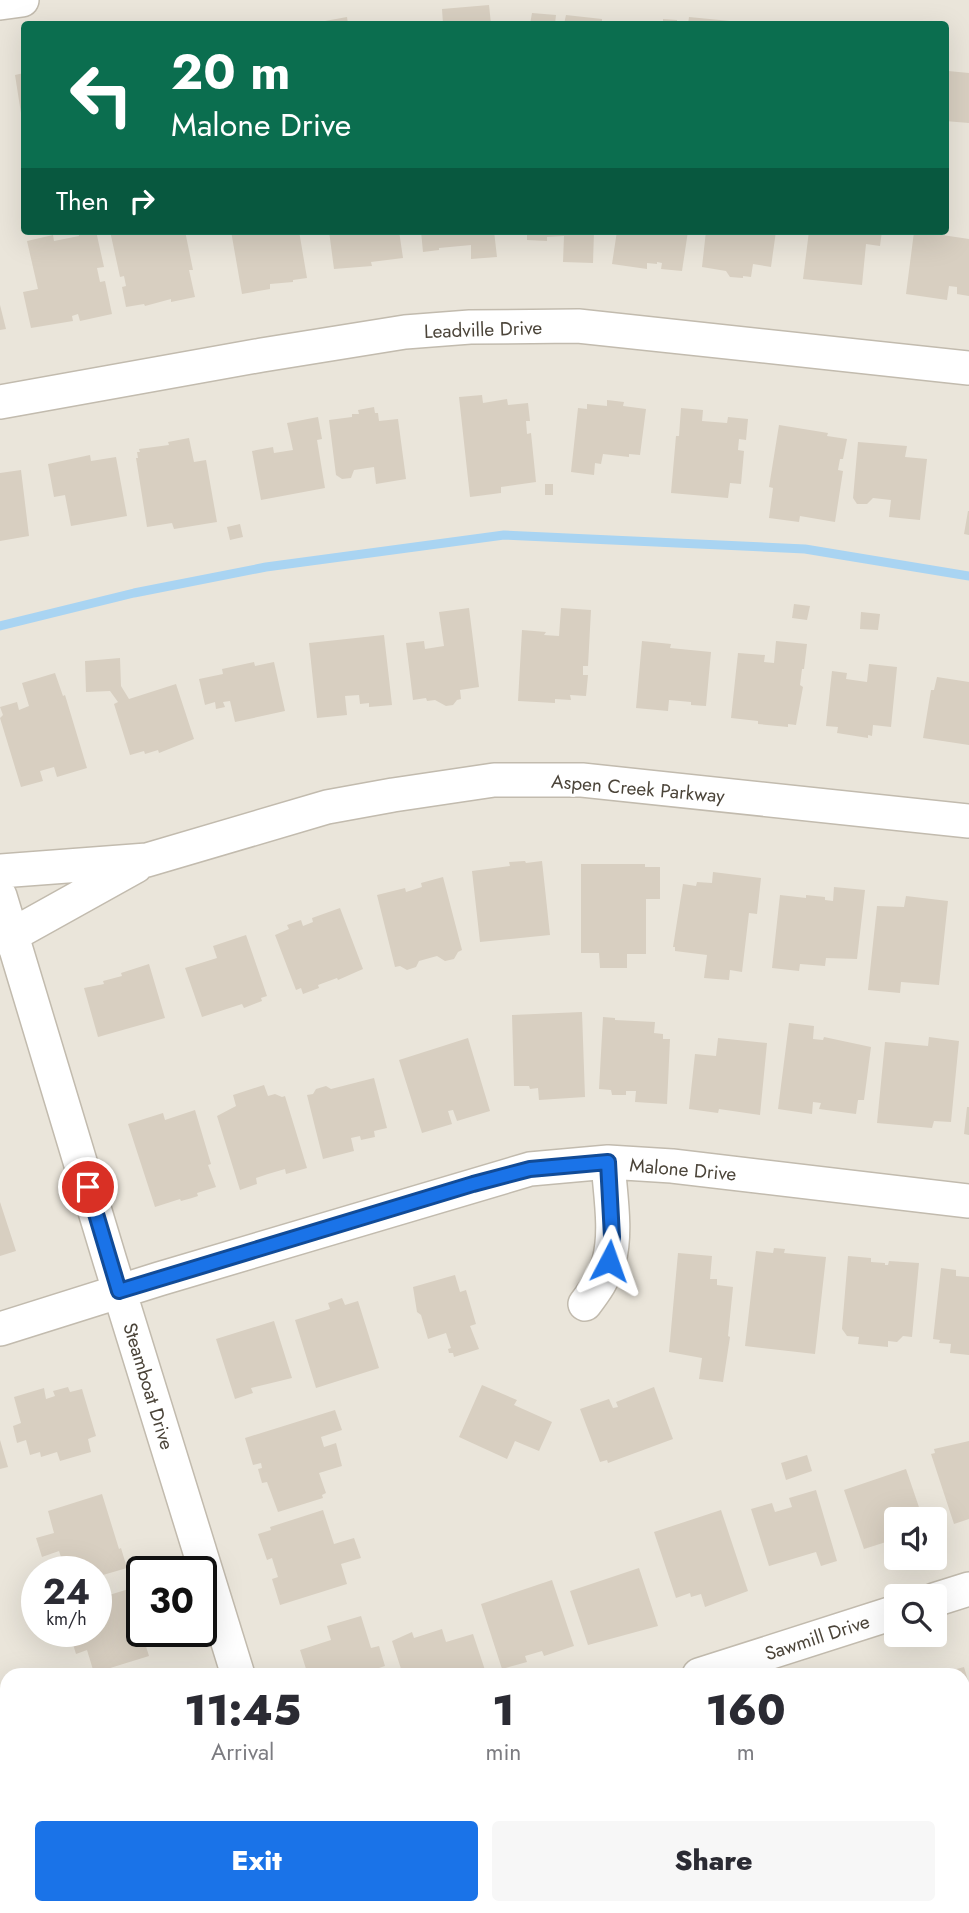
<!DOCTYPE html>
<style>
:root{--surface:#fff;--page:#f7f7f7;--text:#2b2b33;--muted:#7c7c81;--accent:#1a73e8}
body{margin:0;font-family:Jost,sans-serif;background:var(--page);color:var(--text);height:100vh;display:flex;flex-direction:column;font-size:26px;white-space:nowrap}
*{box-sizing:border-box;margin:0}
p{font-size:23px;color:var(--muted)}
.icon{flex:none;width:38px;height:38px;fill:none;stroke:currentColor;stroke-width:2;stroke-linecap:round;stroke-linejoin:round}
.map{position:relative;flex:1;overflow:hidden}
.drawer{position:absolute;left:0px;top:1668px;width:970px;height:247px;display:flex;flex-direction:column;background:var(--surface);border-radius:21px 21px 0 0;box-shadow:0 7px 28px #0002}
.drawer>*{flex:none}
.top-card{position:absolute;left:21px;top:21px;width:928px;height:214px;border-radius:7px;box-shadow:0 7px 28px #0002;background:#0b6e4f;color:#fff;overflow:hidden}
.controls{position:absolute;left:884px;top:1507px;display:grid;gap:14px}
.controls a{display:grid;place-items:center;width:63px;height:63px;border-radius:7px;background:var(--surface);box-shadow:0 7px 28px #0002;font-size:35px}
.speed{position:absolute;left:21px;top:1556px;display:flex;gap:14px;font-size:35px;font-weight:700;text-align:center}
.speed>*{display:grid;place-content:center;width:91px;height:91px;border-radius:50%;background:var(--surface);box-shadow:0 7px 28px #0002;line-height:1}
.speed small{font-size:18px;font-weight:400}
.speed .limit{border:4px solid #111;border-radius:10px;background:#fff;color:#111}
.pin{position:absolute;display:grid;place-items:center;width:60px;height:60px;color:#fff;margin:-30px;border:4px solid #fff;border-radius:50%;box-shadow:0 2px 7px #0007}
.me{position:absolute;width:77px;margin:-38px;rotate:4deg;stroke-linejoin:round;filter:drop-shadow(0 0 5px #0008)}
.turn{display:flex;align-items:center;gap:24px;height:147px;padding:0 35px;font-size:32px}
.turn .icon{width:91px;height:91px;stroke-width:2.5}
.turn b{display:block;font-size:49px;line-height:60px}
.then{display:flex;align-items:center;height:66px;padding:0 35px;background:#0003;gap:14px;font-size:26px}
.eta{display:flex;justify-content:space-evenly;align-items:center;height:119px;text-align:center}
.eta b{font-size:42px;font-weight:800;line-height:49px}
.action{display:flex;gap:14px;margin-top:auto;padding:14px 35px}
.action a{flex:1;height:80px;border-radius:7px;background:var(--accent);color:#fff;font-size:28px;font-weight:800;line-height:80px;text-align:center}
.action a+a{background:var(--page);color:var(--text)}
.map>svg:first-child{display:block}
</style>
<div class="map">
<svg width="969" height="1913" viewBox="0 0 969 1913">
<rect width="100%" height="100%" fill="#f6f3ec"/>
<path fill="#eae5da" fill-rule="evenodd" d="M0 0H969V1913H0ZM24 24H945V231H24ZM896 1519H934V1558H896ZM37 1572H96V1631H37ZM142 1572H201V1631H142ZM896 1596H934V1634H896ZM7 1675H962V1908H7Z"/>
<path fill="#a9d4f2" d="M77 1908H176L177 1913H60Z"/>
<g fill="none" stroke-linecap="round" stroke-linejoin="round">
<path stroke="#a9d4f2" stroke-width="9" d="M0 626 134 593 266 567 504 535 805 549 969 576"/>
</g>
<path fill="#d8cfc1" d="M489 5 491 24H443L442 9Z
M532 13 556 15 555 24H530Z
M566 15 602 19V24H564Z
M347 17 348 24H314V23Z
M689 17 730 21 729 24H688Z
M663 19 677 20V24H663Z
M948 71 969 73V123L945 121Z
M24 73V126H23L15 75Z
M78 231H96L104 267 97 268 100 282 105 281 112 314 80 321 78 314 72 316 73 321 31 328 23 292 38 289 27 241 53 235 54 241 79 236Z
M110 231H185L193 270H189L195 297 171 302V299L145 306 144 304 126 307 122 287 126 286 124 276 120 277Z
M231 231H299L307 278 293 280V282L270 284V289L242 294Z
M329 231H399L403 258 371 262 372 266 334 269Z
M421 231H494L497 257 471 259V245L439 248V250L423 252Z
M527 231H594L593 263 563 262 564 236 547 237V241L527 240Z
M617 231H688L682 271 661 269 662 263 657 262V264L647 263V269L612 264Z
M706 231H776L771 267 753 264 751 277 743 276V278L730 277 726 271 702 267Z
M809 231 845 234V231H882L880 246 866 244 862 285 803 279Z
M914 232 939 233 942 235 969 239V296L957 294V287L949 286 947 300 906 294Z
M0 305 6 329 0 330Z
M482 395 483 403 507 399 508 405 528 403 530 421H526L527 434 531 433 536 482 501 487V493L470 497 459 397Z
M607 400 624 402 623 406 646 409 640 455 629 454V457L603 454 601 464 595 463 594 475 571 472 578 408 587 409V404L607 406Z
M374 407 375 413H378L379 421 398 419 406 479 376 484 374 467 354 470 351 478 342 479 336 475 329 420 352 417V414H359L358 410Z
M681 408 703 410 702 421 727 423 728 417 748 419 746 440 739 439 738 450 744 451 741 484 730 483 728 498 671 493 676 436H679Z
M318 417 322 439 317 440 325 488 261 500 252 451 273 447 274 453 293 450 287 423Z
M779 425 828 433 827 436 847 439 843 459H840L838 470 843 471 835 522 800 516 799 522 769 518 773 488 769 487Z
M189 438 194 462 206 460 217 522 174 529 172 523 147 527 136 458H138L137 452H140L139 449 169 445 168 442Z
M858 442 907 446 905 457 927 459 920 520 889 517 891 500 873 498 867 504H857L853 498Z
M90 455 91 461 116 457 127 516 71 526 65 495 54 497 48 464Z
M21 470 29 536 0 541V473Z
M545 484H553V495H545Z
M968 511H969V535L964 534Z
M240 524 243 537 230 540 227 527Z
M794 604 810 606 807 620 792 618Z
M469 608 479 687 460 690 461 699 457 700 453 705 446 706 435 700 427 701 426 698 413 700 406 643 424 641 425 649 444 646 439 612Z
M561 608 591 610 588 666H583V675H588L586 696 570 695 571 700 555 699V703L518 701 522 630 546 632 544 635 559 636Z
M861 612 880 614 878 630 860 629Z
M384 635 392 705 369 707V703L360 704 359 695 345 696 347 715 317 718 309 643Z
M642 641 671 644 670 648 711 652 706 706 691 705V702L669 700 668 711 636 708Z
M776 641 807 644 804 669H802L800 685 803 687 796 725 788 724V727L758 724V721L731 718 738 653 765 655 764 662 774 663Z
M120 658 121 686 129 699 176 684 194 739 159 753 158 750 145 754 144 751 130 755 114 704 118 702 110 691 86 692 85 661Z
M254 662 255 666 274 662 285 711 235 722 230 701 223 702 225 707 216 709 215 702 205 705 199 679 223 674 222 669Z
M869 664 897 667 891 727 873 725 872 736 868 735V738L837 733 838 727 826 726 832 671 847 673 846 679 867 682Z
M55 673 63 696 65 695 87 768 57 777 54 767 40 771 43 781 21 787 0 718 3 715 0 707 17 702 19 710 29 706 22 683Z
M937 677 969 682V745L923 738 931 690H934Z
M525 861 526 863 542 861 550 935 480 942 472 871 510 866 509 862Z
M581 864H645V867H660V899H646V954H627V968H600L599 953H581Z
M713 872 761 878 757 914 749 913 742 972 730 970 729 980 704 978 707 955 675 951V947H673L683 884 696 886 697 882 712 883Z
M443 877 462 950 458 952 454 959 445 961 437 956 419 961 416 967 407 970 400 966 395 967 377 895 405 888 406 892 422 887 421 883Z
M834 887 865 890 857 959 826 958 825 966 800 964 799 971 772 968 780 895 806 898V895L825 897V900L833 901Z
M906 896 948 901 939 985 901 982 900 993 868 990 877 906 904 907Z
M340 908 363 969 338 980 337 978 318 985 319 988 303 994 301 988 296 990 275 935 289 929 287 925 301 920 303 926 313 922 312 918Z
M246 935 267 996 261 998 262 1001 244 1008 242 1004 202 1017 185 968 217 958 213 946Z
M149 964 165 1018 98 1037 84 988 104 984 103 981 122 976 121 973Z
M582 1012 585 1097 539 1100 538 1088 530 1089 529 1086H514L512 1015Z
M603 1017 615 1018V1020L655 1022 654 1033 663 1034V1039H670L667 1104 635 1102 636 1091H626V1095H612L611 1090 599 1089Z
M789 1023 814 1026 813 1039 823 1040 824 1037 871 1047 864 1100H858L856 1114 819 1109 821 1103 813 1102 812 1114 778 1109Z
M929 1037 959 1041 951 1122 934 1121 932 1128 877 1123 885 1042 928 1046Z
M468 1038 490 1111 457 1121 453 1110 448 1111 452 1124 422 1133 399 1060Z
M718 1038 767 1043 760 1115 719 1109 718 1113 689 1109 695 1054 716 1056Z
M374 1078 387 1128 374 1131 375 1137 361 1140 360 1136 351 1138 354 1151 323 1159 307 1095 313 1094 316 1089 326 1086 331 1089Z
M264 1085 268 1096 275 1094 282 1097 285 1096 307 1168 286 1174 285 1169 268 1174 256 1178 257 1184 240 1190 217 1116 236 1106 233 1095Z
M967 1107H969V1135L964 1134Z
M195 1110 211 1164 208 1165 216 1187 197 1193 198 1196 192 1198 181 1201 180 1199 155 1207 128 1124 163 1113 165 1120Z
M0 1202 16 1251 0 1256Z
M774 1248 785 1249 784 1253 826 1257 815 1354 745 1346 756 1251 773 1253Z
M678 1253 712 1256 710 1279H717V1285L733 1287 728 1336 730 1337 723 1382 699 1379 702 1358 669 1352Z
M848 1256 871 1258V1262L885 1263V1265H888L889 1261 919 1263 912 1337 903 1336 897 1342 888 1341V1347L858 1344 859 1337 847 1336 842 1329Z
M941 1268 956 1270V1276L969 1277V1355L950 1353 951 1344 939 1343 940 1340 933 1339Z
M455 1275 460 1292 466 1290 476 1324 470 1326 479 1349 454 1357 453 1353H449L448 1349 451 1348 446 1333 428 1339 421 1315 417 1312 413 1287Z
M342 1298 345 1305 358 1301 379 1368 316 1388 295 1320 330 1309 328 1303Z
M274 1321 292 1378 251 1388 253 1393 235 1399 216 1339Z
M482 1385 517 1400 514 1405 552 1422 539 1451 515 1441 507 1459 459 1437Z
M68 1387 70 1392 82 1389 96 1436 88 1439 91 1452 60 1461 57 1452 41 1457 40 1452 30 1455 26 1440 17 1443 13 1426 21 1423 14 1397 44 1388 46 1399 55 1396 53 1391Z
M654 1387 673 1439 608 1463 607 1460 600 1462 580 1409 609 1399 613 1408 618 1407 616 1402Z
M335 1410 342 1430 321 1437 324 1447 336 1443 342 1466 319 1473 326 1493 322 1495 323 1498 278 1512 267 1482 262 1483 258 1469 262 1468 261 1463 253 1465 245 1438Z
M0 1440 8 1467 0 1469Z
M969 1441V1519L954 1524 931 1454 935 1453 934 1449Z
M807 1455 812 1471 786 1480 781 1463Z
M906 1469 923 1519H896V1535L885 1539 886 1542 864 1549 844 1490Z
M816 1490 837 1561 821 1566 816 1552 769 1566 751 1509 772 1503 775 1512 792 1507 789 1498Z
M102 1494 119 1549 121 1548 127 1568 96 1577V1572H66L59 1551 42 1557 36 1538 54 1533 48 1511Z
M323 1510 334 1544 354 1538 361 1558 341 1564 347 1584 280 1605 272 1579 278 1577 272 1558 267 1560 258 1534 271 1530 270 1527Z
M721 1510 748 1591 705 1607 701 1594 691 1597 690 1593 676 1598 654 1532Z
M639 1568 658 1626 588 1645 570 1591Z
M552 1580 574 1646 544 1656 542 1651 525 1656 527 1662 502 1669 481 1604Z
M132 1588 140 1613 136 1614 149 1656 94 1673 87 1650 76 1654 69 1631H96V1599Z
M361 1616 371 1648 379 1646 385 1666 376 1669 378 1675H308L300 1650 331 1640 327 1626Z
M442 1629 446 1642 473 1634 486 1673 403 1675 392 1641 412 1632 414 1638Z
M964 1667 969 1684V1718L962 1720V1675L930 1674 948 1668 949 1671Z
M231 1908H261L262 1913H233Z
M278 1908H360L362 1913H280Z
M371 1908H414L416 1913H373Z"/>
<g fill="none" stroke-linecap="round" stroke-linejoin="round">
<defs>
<path id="lane" d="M962 1881 969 1879
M868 1913 884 1908"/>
<path id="street" d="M0 3 22 0
M0 402 262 355 405 332 470 327 578 326 969 368
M0 871 147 860 327 807 393 795 494 780H582L969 821
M0 896 110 1261 238 1675
M0 938 12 935 136 866
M585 1304C595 1291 605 1277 609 1261 617 1231 610 1193 608 1162
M0 1329 159 1279 530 1169 608 1162 672 1166 969 1201
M934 1600 969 1589
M699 1675 896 1612
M0 1895 7 1894"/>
</defs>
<use href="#lane" stroke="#c2bbae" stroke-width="18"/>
<use href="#street" stroke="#c2bbae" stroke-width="36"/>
<use href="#lane" stroke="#fff" stroke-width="16"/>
<use href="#street" stroke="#fff" stroke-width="33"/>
</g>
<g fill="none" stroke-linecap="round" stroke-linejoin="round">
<defs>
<path id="route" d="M88 1187 119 1291 473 1184 530 1169 608 1162 612 1237 609 1261"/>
</defs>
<use href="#route" stroke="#114b97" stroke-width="18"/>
<use href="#route" stroke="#1a73e8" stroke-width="12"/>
</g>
<g text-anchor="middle" stroke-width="6" stroke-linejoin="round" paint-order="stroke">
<g font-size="19" fill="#4b4439" stroke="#fff">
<text transform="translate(483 329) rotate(-2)" y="7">Leadville Drive</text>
<text transform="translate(638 788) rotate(5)" y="7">Aspen Creek Parkway</text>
<text transform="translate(683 1169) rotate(5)" y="7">Malone Drive</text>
<text transform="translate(149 1386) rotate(73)" y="7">Steamboat Drive</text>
<text transform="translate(817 1637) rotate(-18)" y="7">Sawmill Drive</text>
</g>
</g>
</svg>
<div class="controls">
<a><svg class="icon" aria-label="sound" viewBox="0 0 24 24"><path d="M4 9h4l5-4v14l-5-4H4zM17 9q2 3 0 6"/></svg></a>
<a><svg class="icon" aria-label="search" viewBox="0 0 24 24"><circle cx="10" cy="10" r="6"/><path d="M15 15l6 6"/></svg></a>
</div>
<div class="speed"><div>24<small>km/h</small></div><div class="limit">30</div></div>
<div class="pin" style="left:88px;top:1187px;background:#d93025"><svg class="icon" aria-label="arrive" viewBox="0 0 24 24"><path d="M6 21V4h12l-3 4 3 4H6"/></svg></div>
<svg class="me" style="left:609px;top:1261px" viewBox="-20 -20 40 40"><path d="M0-17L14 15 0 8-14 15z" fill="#1a73e8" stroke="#fff" stroke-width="4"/></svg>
<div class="top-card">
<div class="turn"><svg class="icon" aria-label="left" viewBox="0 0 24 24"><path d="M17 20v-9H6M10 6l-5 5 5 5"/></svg><div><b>20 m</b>Malone Drive</div></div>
<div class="then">Then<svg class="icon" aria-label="right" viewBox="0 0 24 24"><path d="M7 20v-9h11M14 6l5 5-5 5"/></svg></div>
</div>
<section class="drawer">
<div class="eta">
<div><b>11:45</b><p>Arrival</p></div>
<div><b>1</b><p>min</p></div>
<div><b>160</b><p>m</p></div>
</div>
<div class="action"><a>Exit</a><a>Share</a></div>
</section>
</div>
